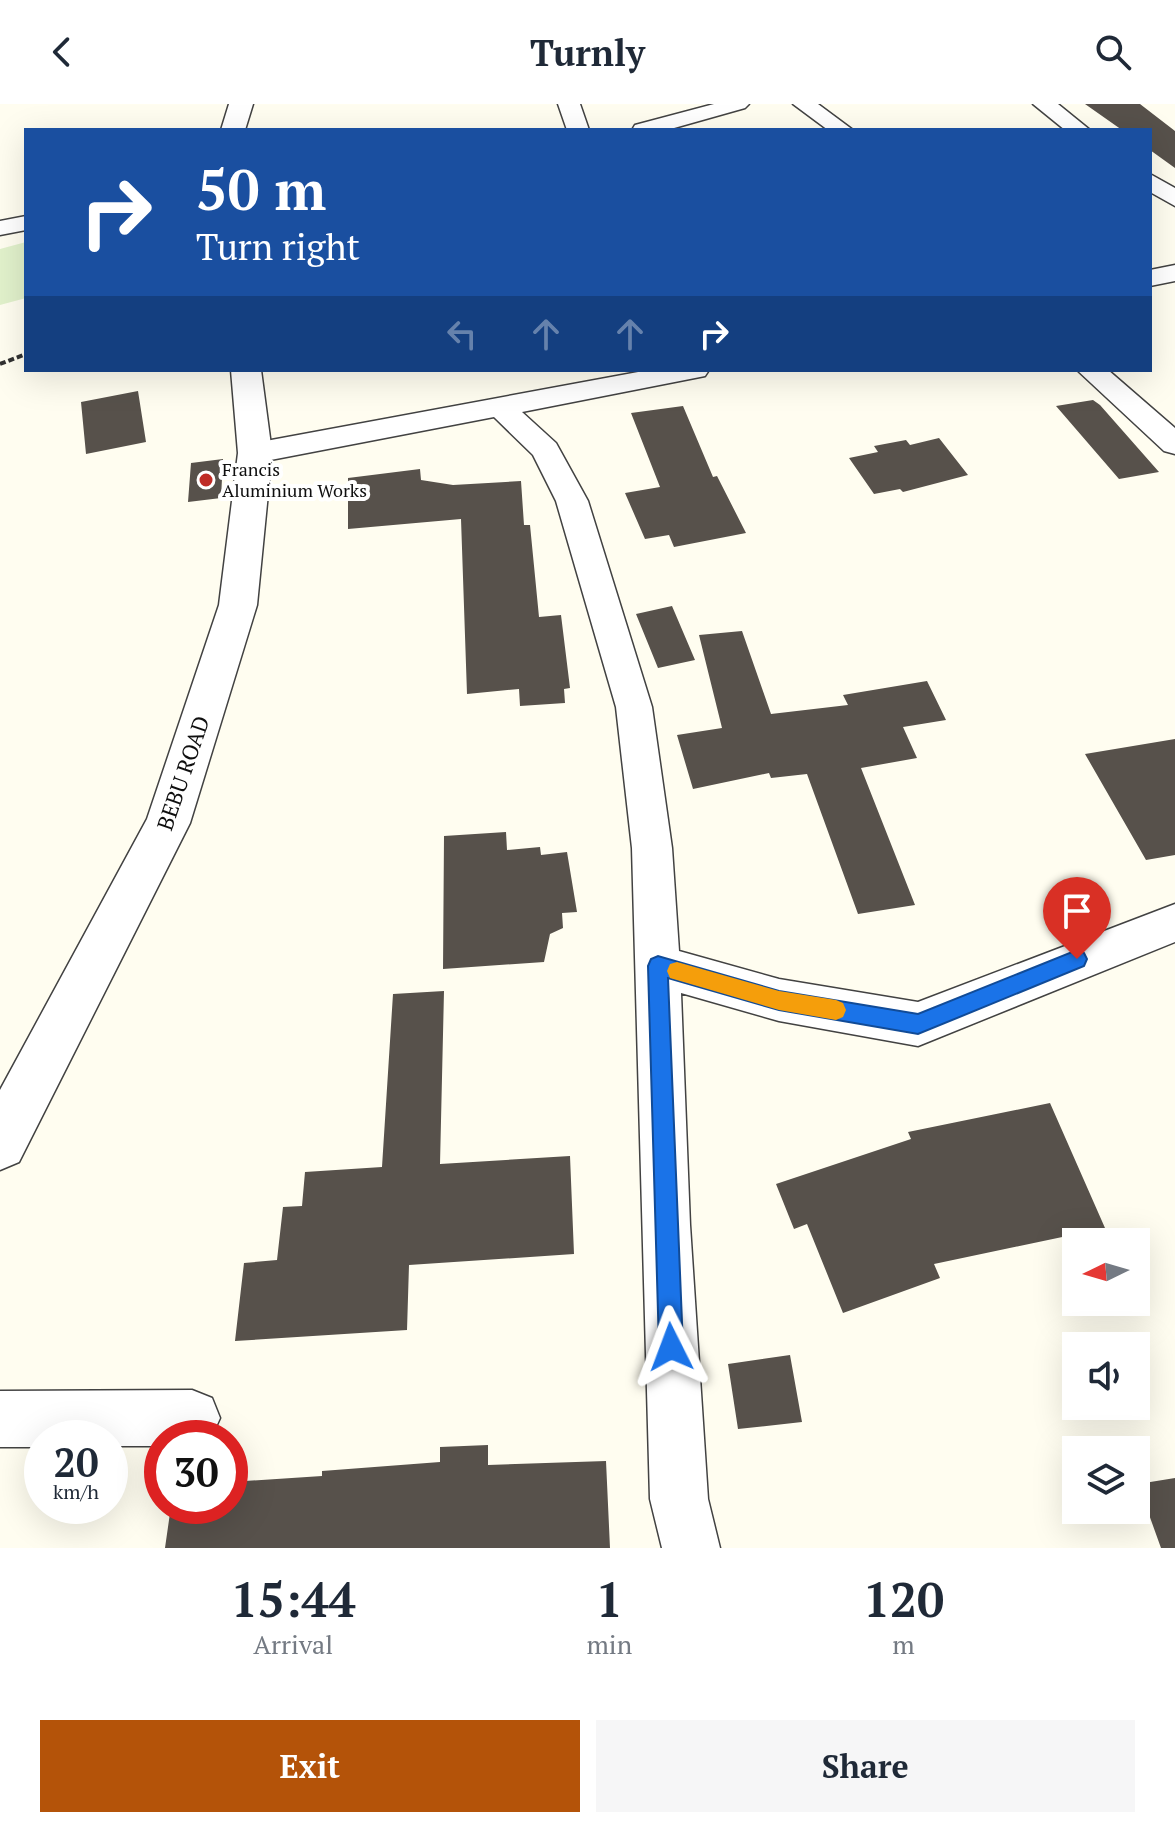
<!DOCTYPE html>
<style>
:root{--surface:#fff;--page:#f6f6f7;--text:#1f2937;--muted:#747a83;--accent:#b45309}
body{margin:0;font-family:"PT Serif",serif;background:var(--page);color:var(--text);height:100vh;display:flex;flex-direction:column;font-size:30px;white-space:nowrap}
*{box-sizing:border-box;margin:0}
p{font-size:26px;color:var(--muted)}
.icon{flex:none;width:44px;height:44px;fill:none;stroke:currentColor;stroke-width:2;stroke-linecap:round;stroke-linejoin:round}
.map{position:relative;height:1444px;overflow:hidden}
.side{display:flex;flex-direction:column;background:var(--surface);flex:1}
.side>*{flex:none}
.hud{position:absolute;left:24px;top:24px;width:1128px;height:244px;border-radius:0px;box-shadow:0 8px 32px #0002;background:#1a4fa0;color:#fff;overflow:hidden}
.needle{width:52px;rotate:265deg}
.buttons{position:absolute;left:1062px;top:1124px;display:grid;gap:16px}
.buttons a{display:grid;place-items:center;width:88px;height:88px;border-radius:0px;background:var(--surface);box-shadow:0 8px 32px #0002;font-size:40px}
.speed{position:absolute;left:24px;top:1316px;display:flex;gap:16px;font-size:40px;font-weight:700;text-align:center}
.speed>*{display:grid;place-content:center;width:104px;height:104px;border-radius:50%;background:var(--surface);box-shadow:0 8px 32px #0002;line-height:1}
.speed small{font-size:20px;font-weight:400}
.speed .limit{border:12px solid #d22;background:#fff;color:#111}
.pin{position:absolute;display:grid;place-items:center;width:68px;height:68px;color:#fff;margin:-82px -34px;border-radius:50% 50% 50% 0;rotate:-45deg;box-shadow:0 0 8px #0007}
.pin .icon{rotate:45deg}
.me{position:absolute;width:88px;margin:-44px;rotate:357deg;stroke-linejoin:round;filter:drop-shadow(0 0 6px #0008)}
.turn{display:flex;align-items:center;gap:28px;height:168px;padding:0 40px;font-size:36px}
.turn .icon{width:104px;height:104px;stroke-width:2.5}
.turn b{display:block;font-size:56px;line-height:68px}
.lanes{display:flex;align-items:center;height:76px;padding:0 40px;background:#0003;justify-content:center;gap:40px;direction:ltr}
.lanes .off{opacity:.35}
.eta{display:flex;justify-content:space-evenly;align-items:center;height:136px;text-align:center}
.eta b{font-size:48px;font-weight:700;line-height:56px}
.action{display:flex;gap:16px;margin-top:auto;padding:16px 40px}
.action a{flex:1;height:92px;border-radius:0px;background:var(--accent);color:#fff;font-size:32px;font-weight:700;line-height:92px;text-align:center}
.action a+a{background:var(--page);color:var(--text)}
header{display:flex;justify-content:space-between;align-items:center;height:104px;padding:0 40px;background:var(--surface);font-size:36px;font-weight:700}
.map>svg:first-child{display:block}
</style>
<header><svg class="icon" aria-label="back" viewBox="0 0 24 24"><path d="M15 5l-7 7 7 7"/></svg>Turnly<svg class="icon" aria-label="search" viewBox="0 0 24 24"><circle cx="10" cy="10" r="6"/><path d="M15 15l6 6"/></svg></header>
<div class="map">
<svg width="1175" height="1444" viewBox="0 0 1175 1444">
<rect width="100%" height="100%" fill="#fffdf0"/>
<path fill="#e1f1cb" d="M26 138V194L0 201V145Z"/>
<path fill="#57514b" d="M1085 0H1140L1175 27V64L1150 46V26H1122Z
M138 287 146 338 86 350 81 298Z
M1093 296 1100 301 1159 368 1119 375 1056 302Z
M683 302 713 373 717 372 746 429 674 443 669 431 645 435 625 389 660 383 631 309Z
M939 334 968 371 903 388 900 385 874 390 849 354 878 348 874 342 906 336 910 341Z
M223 355 221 394 188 398 191 359Z
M420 365 421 376 453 381 521 377 524 421H530L539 513 561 511 570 584 564 585 565 599 520 602 519 585 467 590 461 415 348 425V374Z
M672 502 695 556 658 564 636 510Z
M742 527 771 610 848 601 843 591 927 577 946 616 903 623 917 654 861 664 915 801 858 810 807 670 771 674 769 669 693 685 677 631 722 624 699 531Z
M1175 635V751L1146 756 1085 650Z
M506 728 507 746 540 743 541 751 567 748 577 808 562 809 563 824 550 830 544 858 443 865 444 732Z
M444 887 440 1060 570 1052 574 1150 409 1161 407 1226 235 1237 244 1159 277 1156 283 1103 302 1102 305 1068 382 1063 393 890Z
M1050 999 1105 1124 934 1160 940 1174 843 1209 807 1120 794 1125 776 1080 911 1035 908 1028Z
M790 1251 802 1318 738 1325 728 1260Z
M488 1341V1361L606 1357 610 1444H165L171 1402H230V1378L322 1372V1367L440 1358V1343Z
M1175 1374V1444H1161L1138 1380Z"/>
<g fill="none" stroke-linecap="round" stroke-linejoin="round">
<defs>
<path id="minor" d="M558 0H580L589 26H567Z
M714 0H749L745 4 667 26H632L635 21Z
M793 0H818L853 26H828Z
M1033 0H1058L1090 26H1065Z
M1150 70 1175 84V102L1150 88Z
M26 112V126L0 131V117Z
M1175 161V177L1150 182V166Z
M649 266H709L705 272 695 274 522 308 556 339 588 397 652 603 672 744 679 847 779 875 918 898 1175 800V838L918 942 779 917 681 889 690 1121 708 1395 720 1444H662L650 1395 632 744 616 603 556 397 533 351 494 313 255 359 244 356 240 349 244 342 255 339Z
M1077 266H1108L1175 324V350L1164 347Z
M192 1286 212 1294 220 1314 211 1334H162V1342H110V1334H42V1343H0V1287Z"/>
<path id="tertiary" d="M229 0H253L245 26H221Z
M231 266H261L272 349 257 501 190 719 19 1058 0 1066V986L147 715 219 501 238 349Z"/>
</defs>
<use href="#minor" stroke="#424242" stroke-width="3"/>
<use href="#tertiary" stroke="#424242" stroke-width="3"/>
<path stroke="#313131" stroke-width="4" stroke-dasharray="6 3" stroke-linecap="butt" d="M0 260 26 250"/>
<use href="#minor" fill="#fff" fill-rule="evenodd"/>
<use href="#tertiary" fill="#fff" fill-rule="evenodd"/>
</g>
<path fill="#1a73e8" stroke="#114b97" stroke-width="2" d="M1077 846 1084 849 1087 855 1084 862 918 930 779 906 668 874 683 1243 679 1252 671 1255 662 1252 659 1243 648 862 651 855 658 852 779 887 918 910Z"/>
<path fill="#f59e0b" d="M677 858 779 887 836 896 843 899 846 906 843 913 836 916 779 906 670 874 667 867 670 860Z"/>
<circle fill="#bf2b26" stroke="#fff" stroke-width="3" cx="206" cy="376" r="8"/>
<g text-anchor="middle" stroke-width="8" stroke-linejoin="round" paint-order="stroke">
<g font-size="18" fill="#0f0f0f" stroke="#fff" text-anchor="start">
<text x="222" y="372">Francis<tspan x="222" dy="21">Aluminium Works</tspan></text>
</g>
<g font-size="22" fill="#0f0f0f" stroke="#fff">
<text transform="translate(183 669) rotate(-71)" y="8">BEBU ROAD</text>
</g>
</g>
</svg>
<div class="buttons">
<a><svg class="needle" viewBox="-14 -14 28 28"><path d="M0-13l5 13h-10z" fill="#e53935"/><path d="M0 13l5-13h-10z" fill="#747a83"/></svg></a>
<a><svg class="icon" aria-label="sound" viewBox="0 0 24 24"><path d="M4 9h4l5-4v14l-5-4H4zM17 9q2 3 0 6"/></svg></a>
<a><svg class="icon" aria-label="layers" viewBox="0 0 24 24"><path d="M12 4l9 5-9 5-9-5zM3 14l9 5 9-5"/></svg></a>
</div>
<div class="speed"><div>20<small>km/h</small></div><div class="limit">30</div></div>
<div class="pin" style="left:1077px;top:855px;background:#d93025"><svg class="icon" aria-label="arrive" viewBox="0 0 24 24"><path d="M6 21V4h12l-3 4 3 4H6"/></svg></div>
<svg class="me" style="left:671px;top:1243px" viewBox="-20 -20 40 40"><path d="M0-17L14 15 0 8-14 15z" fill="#1a73e8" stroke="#fff" stroke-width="4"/></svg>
<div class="hud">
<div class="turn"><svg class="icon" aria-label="right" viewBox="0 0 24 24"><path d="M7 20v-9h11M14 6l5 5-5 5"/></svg><div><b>50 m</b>Turn right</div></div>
<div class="lanes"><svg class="icon off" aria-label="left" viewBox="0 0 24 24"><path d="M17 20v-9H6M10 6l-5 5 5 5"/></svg><svg class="icon off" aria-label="ahead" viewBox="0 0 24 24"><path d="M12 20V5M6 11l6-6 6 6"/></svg><svg class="icon off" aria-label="ahead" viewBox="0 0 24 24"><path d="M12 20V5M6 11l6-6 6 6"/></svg><svg class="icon" aria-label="right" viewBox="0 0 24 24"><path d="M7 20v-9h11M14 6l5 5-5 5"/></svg></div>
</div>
</div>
<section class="side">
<div class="eta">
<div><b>15:44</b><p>Arrival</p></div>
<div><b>1</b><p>min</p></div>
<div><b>120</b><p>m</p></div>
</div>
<div class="action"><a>Exit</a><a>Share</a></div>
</section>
